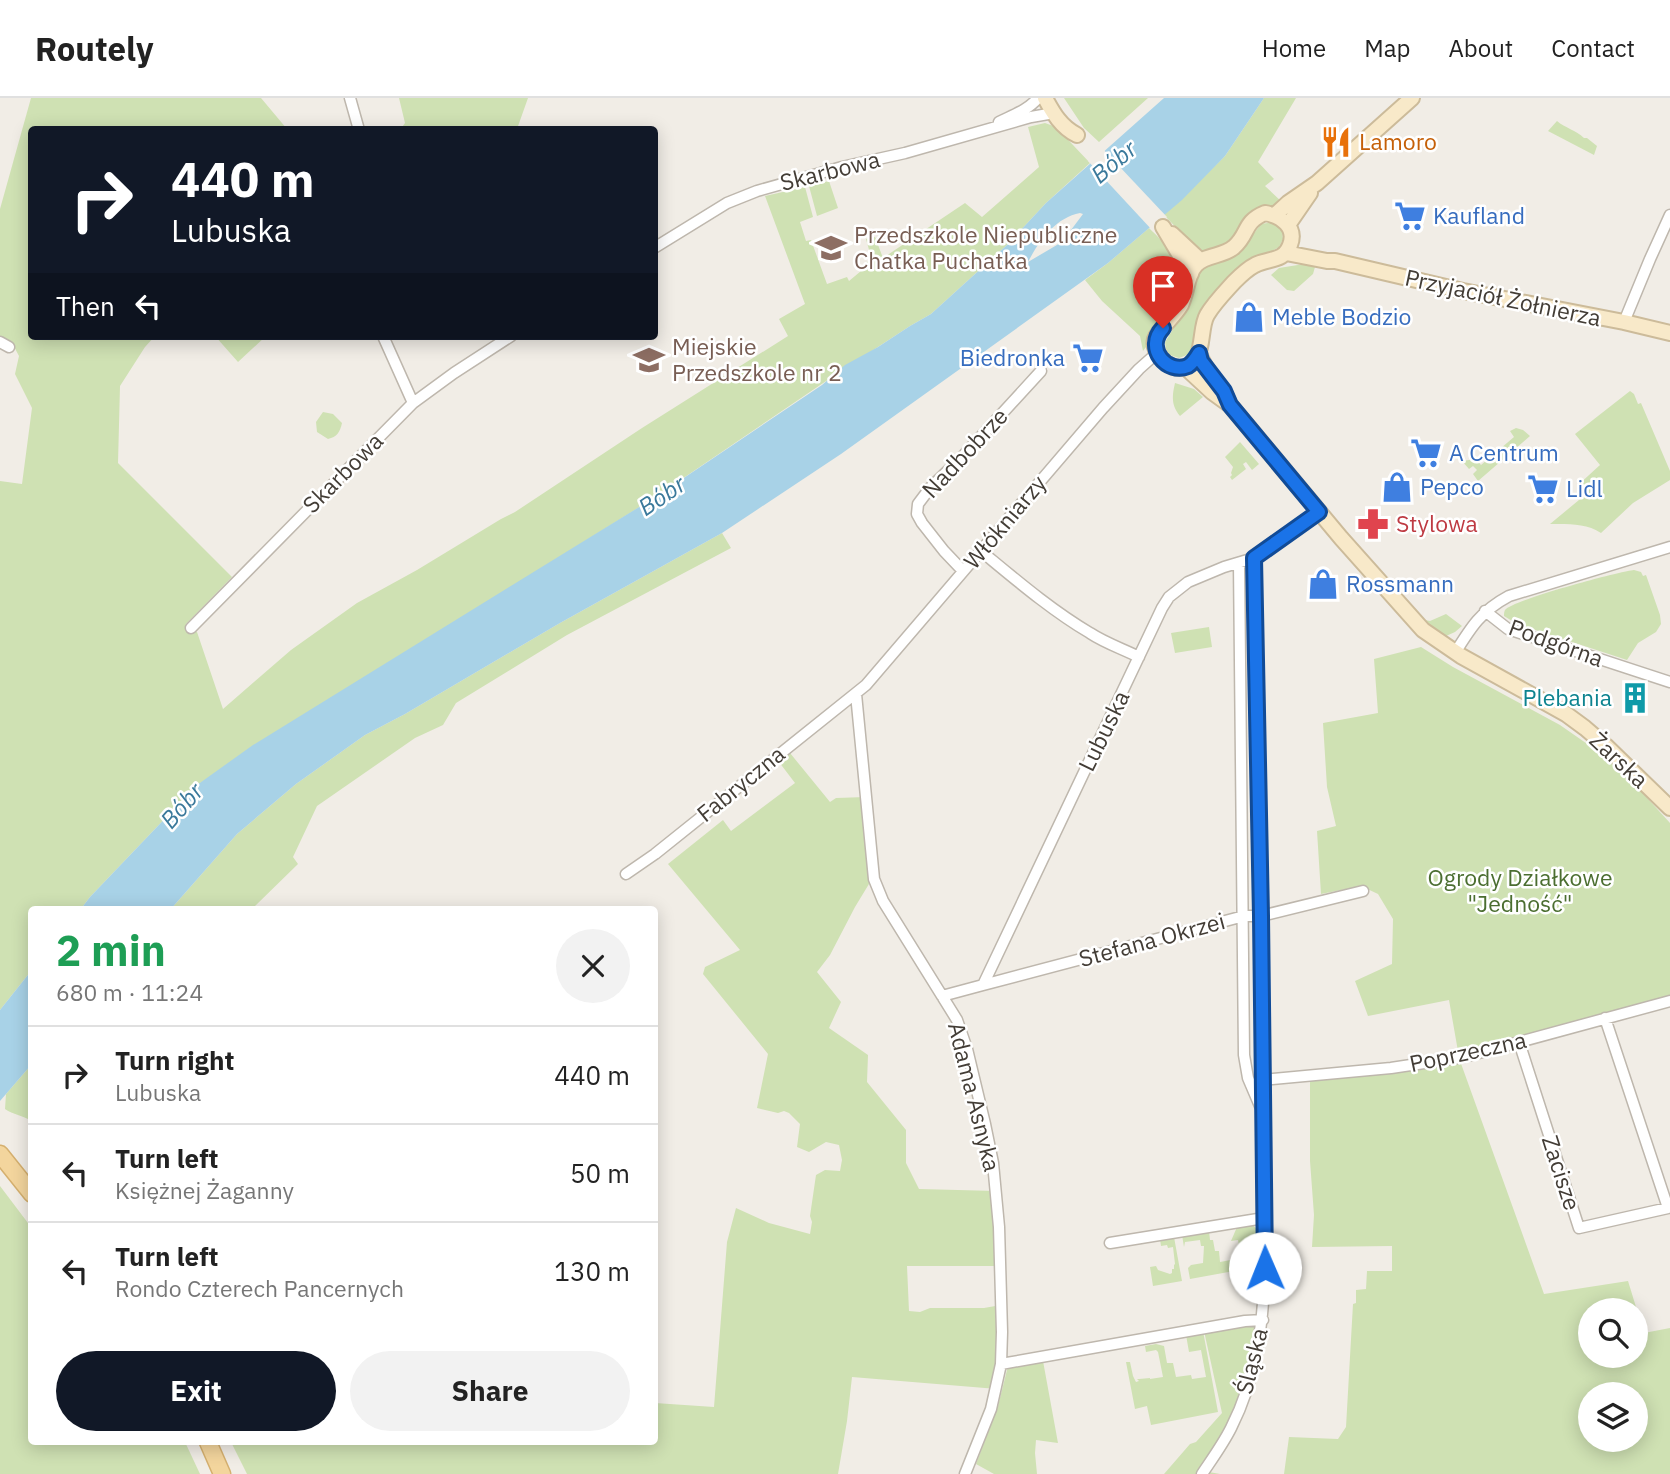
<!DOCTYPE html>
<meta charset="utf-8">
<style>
:root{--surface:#fff;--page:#f2f2f2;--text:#222;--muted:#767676;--line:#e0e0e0;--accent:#111827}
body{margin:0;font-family:"IBM Plex Sans",sans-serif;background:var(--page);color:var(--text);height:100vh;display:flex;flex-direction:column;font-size:26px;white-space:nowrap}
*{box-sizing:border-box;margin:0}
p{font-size:23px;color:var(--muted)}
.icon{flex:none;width:38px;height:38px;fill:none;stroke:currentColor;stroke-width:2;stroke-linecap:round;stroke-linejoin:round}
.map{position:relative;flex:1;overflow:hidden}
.drawer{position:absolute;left:28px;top:808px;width:630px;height:539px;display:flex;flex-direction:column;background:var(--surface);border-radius:7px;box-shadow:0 4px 18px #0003}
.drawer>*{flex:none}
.hud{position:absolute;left:28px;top:28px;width:630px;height:214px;border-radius:7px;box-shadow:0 4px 18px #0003;background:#111827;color:#fff;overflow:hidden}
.tools{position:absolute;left:1578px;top:1200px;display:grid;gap:14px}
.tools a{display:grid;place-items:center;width:70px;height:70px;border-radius:50%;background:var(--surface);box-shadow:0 4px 18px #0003;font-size:35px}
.pin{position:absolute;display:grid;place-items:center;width:60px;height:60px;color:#fff;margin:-72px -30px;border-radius:50% 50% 50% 0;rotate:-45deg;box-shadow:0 0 7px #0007}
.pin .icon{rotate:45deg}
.me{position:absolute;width:77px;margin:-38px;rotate:359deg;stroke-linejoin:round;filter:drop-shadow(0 0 5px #0008)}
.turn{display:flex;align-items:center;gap:24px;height:147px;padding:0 28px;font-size:32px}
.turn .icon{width:91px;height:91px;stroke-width:2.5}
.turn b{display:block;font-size:49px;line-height:60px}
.then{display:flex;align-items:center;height:66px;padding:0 28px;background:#0003;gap:14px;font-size:26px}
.round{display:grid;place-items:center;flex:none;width:74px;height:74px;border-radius:37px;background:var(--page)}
.overview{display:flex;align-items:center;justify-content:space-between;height:119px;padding:0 28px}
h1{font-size:42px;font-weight:700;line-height:52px;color:#1e9e55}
.primary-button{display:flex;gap:14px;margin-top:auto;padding:14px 28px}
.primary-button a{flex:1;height:80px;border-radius:42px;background:var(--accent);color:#fff;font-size:28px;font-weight:700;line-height:80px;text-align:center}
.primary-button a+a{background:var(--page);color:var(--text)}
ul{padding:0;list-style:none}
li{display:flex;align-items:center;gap:21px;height:98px;padding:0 28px;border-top:2px solid var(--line)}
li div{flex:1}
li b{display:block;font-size:26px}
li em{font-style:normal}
header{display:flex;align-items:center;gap:42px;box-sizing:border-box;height:98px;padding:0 35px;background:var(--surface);border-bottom:2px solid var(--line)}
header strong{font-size:33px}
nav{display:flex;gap:38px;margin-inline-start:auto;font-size:24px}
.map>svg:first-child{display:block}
</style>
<header>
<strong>Routely</strong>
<nav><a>Home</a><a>Map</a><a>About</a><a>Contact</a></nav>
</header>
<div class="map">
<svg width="1670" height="1376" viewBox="0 0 1670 1376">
<rect width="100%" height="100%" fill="#f1ede6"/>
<path fill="#cfe1b3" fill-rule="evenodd" d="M31 0H261L287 31 32 32V238H155L145 249 120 288 118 365 232 479 186 526 197 534 223 611 291 552 357 505 417 472 501 421 515 414 642 330 788 238 779 221 805 206 765 98 805 89 813 119 800 124 806 143 811 142 827 186 847 179 849 183 861 173 871 159 866 141 875 139 883 160 965 105 982 119 1039 69 1028 29 1045 25 1056 29 1090 65 1046 105 1007 147 931 216 910 228 832 279 657 398 197 687 90 799 80 812H32L31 873 0 912V383L22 386 32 310 15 276 19 258 12 245 0 239V111Z
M399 0H528L517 31 400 32 405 25Z
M1064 0H1148L1099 44 1084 30Z
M1264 0H1296L1258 64 1274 81 1265 88 1283 105C1268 118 1219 162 1200 151 1187 143 1175 128 1164 117L1225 58Z
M1557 23C1565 30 1576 32 1584 40H1587L1597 48 1594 57 1548 33Z
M829 83 838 110 817 118 809 88Z
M1273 124 1278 127 1282 134 1283 141 1279 149 1261 159 1198 224 1192 252 1187 257 1179 260 1170 257 1166 251 1165 244 1184 214 1201 173 1207 168 1246 146 1261 126Z
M1149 130C1160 141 1174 153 1179 169 1189 195 1158 234 1143 253L1140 238 1102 203 1085 182 1108 165Z
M1304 166 1315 169 1313 176 1294 193 1287 192 1271 177 1279 170Z
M215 238H266L238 264Z
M1175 285 1194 291 1203 299 1180 318C1171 307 1172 298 1175 285Z
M1630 293 1634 296 1638 306 1641 305 1670 373V382L1633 405 1601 435C1586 425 1568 426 1550 426L1585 397 1577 388 1600 367 1575 336Z
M323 314 333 316 342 325C340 334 337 339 328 341L317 334 316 324Z
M1516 330 1523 332 1530 338 1478 383 1473 376 1477 372 1473 368 1469 371 1462 363 1476 361 1481 367 1514 339 1510 333Z
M1240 344 1259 366 1252 372 1246 364 1243 366 1246 371 1232 382 1230 379 1232 377 1231 375 1233 369 1225 359Z
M722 435 731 450 567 537 456 605 443 627 415 640 317 708 293 759 298 766 251 812H170L237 736 296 686 365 637 405 616 560 525Z
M1634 472 1641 474 1643 478 1646 477 1660 517 1661 526 1656 534 1638 545 1627 562 1517 526 1504 518C1504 516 1504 514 1505 512 1513 502 1617 474 1634 472Z
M1446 516 1462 528 1455 534 1446 538 1437 535 1420 521 1430 523Z
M1209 529 1212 549 1175 555 1171 535Z
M1421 549 1453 569 1560 627 1616 666 1670 725V903L1459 960 1544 1196 1628 1183 1644 1235 1670 1230V1376H1284L1289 1339 1338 1341 1346 1329 1353 1206 1356 1205V1192L1366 1191 1367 1173H1392V1148L1312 1149 1314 1117 1310 1063V978L1459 959 1449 902 1368 918 1355 883 1392 866 1393 821 1378 796 1361 788 1321 796 1317 733 1336 728 1327 689 1323 625 1378 615 1374 561ZM1591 1213H1636V1258H1591ZM1591 1297H1636V1342H1591Z
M790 655 830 704 836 700 866 699 872 781 855 809 830 857 817 874 841 904 829 930 868 957 867 984 906 1032V1065L919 1091 996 1093 998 1168H907L909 1213 920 1214 930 1210H984L1001 1207 997 1291 852 1279 847 1323 838 1376H247L231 1344H654L655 1305 714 1309 727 1144 736 1110 769 1125 810 1136 812 1124 810 1118 816 1077 825 1072 840 1073 842 1062 839 1047 826 1044 809 1054 797 1049 800 1026 789 1015 784 1013 778 1015 757 1010 768 956 703 876 705 869 740 852 668 766 723 722 731 733 795 685 779 664Z
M31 967V1023C23 1017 13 1017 5 1011L6 996Z
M0 1088 31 1129 32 1344H185L200 1376H0Z
M1252 1127 1256 1130V1169L1190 1181 1188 1170 1191 1167 1203 1165 1204 1148H1201L1200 1142 1185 1144 1184 1149 1182 1137 1209 1133 1210 1142H1213L1215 1153H1219L1220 1164 1241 1160 1238 1142 1231 1143 1237 1129Z
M1174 1139 1182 1183 1153 1188 1150 1169 1156 1168 1158 1172 1170 1176 1172 1175V1171H1174V1167L1175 1166 1173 1149 1168 1150 1167 1147 1161 1148 1160 1141Z
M1257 1226C1252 1261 1242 1299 1225 1331 1217 1345 1207 1358 1198 1372L1220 1376H1164L1190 1346 1196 1344 1222 1315 1204 1233Z
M1203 1233 1218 1314 1151 1327 1147 1308 1135 1311 1126 1264H1130L1133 1278 1136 1284 1139 1283 1137 1281H1139L1150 1280V1281L1163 1279 1158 1254 1156 1252 1146 1254 1145 1248 1156 1246 1164 1248 1167 1265H1173L1176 1279 1191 1277 1192 1281 1206 1279 1201 1252 1189 1254 1186 1237Z
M1043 1263 1058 1345 1036 1342 1035 1355 1037 1376H994L976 1366 998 1308 1007 1272 1010 1268Z"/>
<path fill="#a8d2e7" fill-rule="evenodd" d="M1164 0H1264L1225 58 1182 102 1108 165 841 356 722 435 560 525 405 616 365 637 296 686 237 736 170 812H80L90 799 197 687 253 647 657 398 822 287 845 267 878 249 910 228 931 216 1007 147 1046 105ZM1080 115 1083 116 1062 144 1028 164C1039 143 1055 120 1080 115Z
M31 873V967L0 1003V912Z"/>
<path fill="#f1ede6" d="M1102 50 1167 119 1152 132 1088 63Z"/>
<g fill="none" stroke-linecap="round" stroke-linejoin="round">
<defs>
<path id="street" d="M350 0 359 32
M999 24C1013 17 1028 12 1038 0
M654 150 727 105 757 93 842 69 905 55 1031 19 1054 15
M1624 224 1650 161 1670 117
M383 238 413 305
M0 244 9 249
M981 453C1015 481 1051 512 1090 535 1105 545 1123 551 1139 559
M1239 465 1244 957 1248 980 1260 1008
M963 473 944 453 922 425 917 416 918 406 930 390 964 357 1041 273
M1485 513 1508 531 1670 584
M191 530 413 305 454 275 511 238
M1455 555C1471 529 1481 513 1509 498L1670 449
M856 596 874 781 883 803 957 922 967 951 985 1026 993 1065 999 1129 1002 1234 1001 1266 991 1311 965 1376
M626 776 655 756 866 587 1103 310 1139 271 1157 255
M983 887 1244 818H1261L1363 793
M942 898 983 887 1162 510 1169 499 1188 484 1224 469 1254 460 1319 413
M1519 944 1579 1130 1668 1110 1605 920
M1262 982 1391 970 1464 959 1670 903
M1110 1145 1264 1120
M1001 1266 1245 1223 1263 1222
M1202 1376C1212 1361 1223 1346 1231 1330 1257 1279 1263 1226 1265 1170L1261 818 1254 460"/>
<path id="secondary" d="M1045 0C1053 15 1061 29 1077 37
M1265 115C1281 118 1297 129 1290 147 1284 164 1268 160 1255 167 1247 171 1240 178 1234 184 1225 194 1214 205 1207 217 1198 232 1207 269 1180 270 1174 270 1166 266 1162 261 1157 255 1153 249 1155 241 1158 232 1175 218 1181 207 1187 195 1187 176 1196 167 1206 156 1223 159 1234 149 1249 136 1243 124 1265 115Z
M1275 117 1288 105 1317 85 1412 0
M1288 127 1310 95
M1163 129 1191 176
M1172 136 1201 163
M1286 155 1327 163H1335L1463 193 1624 224 1670 235
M1199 255C1204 273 1220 286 1228 303
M1185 269 1212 294 1230 307 1341 440 1423 532 1461 558 1566 616 1585 630 1606 648 1670 710"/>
<path id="primary" d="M0 1056 32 1096
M208 1344 222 1376"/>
</defs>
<use href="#street" stroke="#beb7ad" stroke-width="13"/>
<use href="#secondary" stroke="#ccbb9a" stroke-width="18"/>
<use href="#primary" stroke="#d5b06f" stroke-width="19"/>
<use href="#street" stroke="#fff" stroke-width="10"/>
<use href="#secondary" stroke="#f8e9c9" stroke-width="14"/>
<use href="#primary" stroke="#f3d59d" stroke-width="16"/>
</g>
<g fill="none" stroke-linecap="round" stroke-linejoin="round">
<defs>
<path id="route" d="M1163 230C1144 250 1167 277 1188 268 1193 265 1196 260 1199 255L1201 263 1224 293 1230 307 1319 414 1254 460 1261 818 1265 1170"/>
</defs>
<use href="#route" stroke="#114b97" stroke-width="18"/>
<use href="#route" stroke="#1a73e8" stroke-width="12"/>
</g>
<defs>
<symbol id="restaurant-bare" viewBox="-9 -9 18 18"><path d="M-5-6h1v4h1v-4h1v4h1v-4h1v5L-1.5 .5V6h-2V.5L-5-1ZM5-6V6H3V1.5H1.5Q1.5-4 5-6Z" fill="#e8710a" stroke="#fff" stroke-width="2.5" paint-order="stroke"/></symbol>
<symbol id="supermarket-bare" viewBox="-9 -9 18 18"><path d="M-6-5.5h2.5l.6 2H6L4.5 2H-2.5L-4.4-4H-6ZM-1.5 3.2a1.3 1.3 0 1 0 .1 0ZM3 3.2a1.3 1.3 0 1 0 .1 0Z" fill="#3f7fe0" stroke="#fff" stroke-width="2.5" paint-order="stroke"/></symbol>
<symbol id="school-bare" viewBox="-9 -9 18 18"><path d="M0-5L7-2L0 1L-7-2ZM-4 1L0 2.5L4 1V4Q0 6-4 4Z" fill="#8d6e63" stroke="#fff" stroke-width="2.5" paint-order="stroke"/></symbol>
<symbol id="shop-bare" viewBox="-9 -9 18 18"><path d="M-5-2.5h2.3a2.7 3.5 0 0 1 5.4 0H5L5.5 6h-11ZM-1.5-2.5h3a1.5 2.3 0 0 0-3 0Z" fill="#3f7fe0" stroke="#fff" stroke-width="2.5" paint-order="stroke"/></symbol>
<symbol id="pharmacy-bare" viewBox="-9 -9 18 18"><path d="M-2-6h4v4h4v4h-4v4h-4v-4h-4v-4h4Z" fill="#e0444e" stroke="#fff" stroke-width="2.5" paint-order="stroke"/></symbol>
<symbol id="building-bare" viewBox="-9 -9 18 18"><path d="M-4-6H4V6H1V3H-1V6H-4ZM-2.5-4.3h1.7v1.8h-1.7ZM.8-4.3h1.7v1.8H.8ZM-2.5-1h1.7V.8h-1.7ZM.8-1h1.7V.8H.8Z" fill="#0f9aa8" stroke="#fff" stroke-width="2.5" paint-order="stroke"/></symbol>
</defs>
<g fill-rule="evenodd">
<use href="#restaurant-bare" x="1314" y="22" width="44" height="44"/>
<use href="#supermarket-bare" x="1388" y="96" width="44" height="44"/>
<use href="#school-bare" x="809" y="128" width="44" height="44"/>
<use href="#shop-bare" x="1227" y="197" width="44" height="44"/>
<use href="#supermarket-bare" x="1066" y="238" width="44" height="44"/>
<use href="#school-bare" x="627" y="240" width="44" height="44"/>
<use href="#supermarket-bare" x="1404" y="333" width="44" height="44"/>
<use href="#shop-bare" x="1375" y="367" width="44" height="44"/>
<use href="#supermarket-bare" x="1521" y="369" width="44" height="44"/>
<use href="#pharmacy-bare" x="1351" y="404" width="44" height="44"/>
<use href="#shop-bare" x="1301" y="464" width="44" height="44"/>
<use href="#building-bare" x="1613" y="578" width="44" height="44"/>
</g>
<g text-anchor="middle" stroke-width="5" stroke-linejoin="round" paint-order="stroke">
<g font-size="23" fill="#c56008" stroke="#fff" text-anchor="start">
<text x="1359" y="52">Lamoro</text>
</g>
<g font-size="23" fill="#433d36" stroke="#fff">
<text transform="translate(830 73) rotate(-14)" y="8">Skarbowa</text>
<text transform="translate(1503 200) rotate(12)" y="8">Przyjaciół Żołnierza</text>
<text transform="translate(965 355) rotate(-47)" y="8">Nadbobrze</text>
<text transform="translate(343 375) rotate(-45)" y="8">Skarbowa</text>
<text transform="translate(1005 424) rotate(-50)" y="8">Włókniarzy</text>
<text transform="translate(1556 545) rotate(20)" y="8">Podgórna</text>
<text transform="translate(1104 633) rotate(-64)" y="8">Lubuska</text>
<text transform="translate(1619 662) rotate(43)" y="8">Żarska</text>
<text transform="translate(741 686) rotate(-39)" y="8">Fabryczna</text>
<text transform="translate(1152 842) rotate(-15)" y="8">Stefana Okrzei</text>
<text transform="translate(1468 954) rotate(-12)" y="8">Poprzeczna</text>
<text transform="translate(974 999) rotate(76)" y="8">Adama Asnyka</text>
<text transform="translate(1561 1075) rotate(72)" y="8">Zacisze</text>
<text transform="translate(1252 1263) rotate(-76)" y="8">Śląska</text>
</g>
<g font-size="23" fill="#366cbe" stroke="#fff" text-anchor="start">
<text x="1433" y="126">Kaufland</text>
<text x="1272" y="227">Meble Bodzio</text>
<text x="1065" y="268" text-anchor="end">Biedronka</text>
<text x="1449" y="363">A Centrum</text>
<text x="1420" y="397">Pepco</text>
<text x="1566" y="399">Lidl</text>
<text x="1346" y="494">Rossmann</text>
</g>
<g font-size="23" fill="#785e54" stroke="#fff" text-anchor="start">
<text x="854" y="145">Przedszkole Niepubliczne<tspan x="854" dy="26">Chatka Puchatka</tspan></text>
<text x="672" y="257">Miejskie<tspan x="672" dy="26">Przedszkole nr 2</tspan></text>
</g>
<g font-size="23" fill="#be3a42" stroke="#fff" text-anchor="start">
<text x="1396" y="434">Stylowa</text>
</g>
<g font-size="23" fill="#0d838f" stroke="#fff" text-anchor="end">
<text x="1612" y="608">Plebania</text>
</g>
<g font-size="23" fill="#4b6e30" stroke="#fff">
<text x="1520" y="788">Ogrody Działkowe<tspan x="1520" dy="26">"Jedność"</tspan></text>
</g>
<g font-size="24" font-style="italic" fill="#3a799b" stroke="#fff">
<text transform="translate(1114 64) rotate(-40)" y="8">Bóbr</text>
<text transform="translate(662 398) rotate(-34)" y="8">Bóbr</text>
<text transform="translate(182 708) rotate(-49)" y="8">Bóbr</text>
</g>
</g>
</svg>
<div class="tools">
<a><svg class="icon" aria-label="search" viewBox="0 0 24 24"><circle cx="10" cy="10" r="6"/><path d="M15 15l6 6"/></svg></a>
<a><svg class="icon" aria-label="layers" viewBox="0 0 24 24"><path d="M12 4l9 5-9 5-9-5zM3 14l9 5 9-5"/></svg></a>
</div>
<div class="pin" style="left:1163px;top:230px;background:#d93025"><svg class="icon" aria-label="arrive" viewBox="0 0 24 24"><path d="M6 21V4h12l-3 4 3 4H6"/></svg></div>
<svg class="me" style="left:1265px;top:1170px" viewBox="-20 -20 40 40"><circle r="19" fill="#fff"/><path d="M0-13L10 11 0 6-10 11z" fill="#1a73e8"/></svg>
<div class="hud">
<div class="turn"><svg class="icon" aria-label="right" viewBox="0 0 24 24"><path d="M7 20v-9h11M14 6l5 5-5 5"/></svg><div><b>440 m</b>Lubuska</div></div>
<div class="then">Then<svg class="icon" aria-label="left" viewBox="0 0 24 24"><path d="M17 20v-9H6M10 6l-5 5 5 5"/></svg></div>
</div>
<section class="drawer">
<div class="overview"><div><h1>2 min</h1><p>680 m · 11:24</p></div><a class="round"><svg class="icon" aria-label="close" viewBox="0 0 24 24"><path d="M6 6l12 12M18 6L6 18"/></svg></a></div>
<ul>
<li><svg class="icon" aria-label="right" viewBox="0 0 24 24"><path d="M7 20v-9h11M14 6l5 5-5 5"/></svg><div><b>Turn right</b><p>Lubuska</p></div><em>440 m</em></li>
<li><svg class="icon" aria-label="left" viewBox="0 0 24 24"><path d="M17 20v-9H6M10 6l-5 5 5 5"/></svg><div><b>Turn left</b><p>Księżnej Żaganny</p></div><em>50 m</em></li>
<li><svg class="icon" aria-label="left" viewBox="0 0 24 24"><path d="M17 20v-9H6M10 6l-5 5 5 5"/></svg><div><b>Turn left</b><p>Rondo Czterech Pancernych</p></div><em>130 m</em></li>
</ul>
<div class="primary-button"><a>Exit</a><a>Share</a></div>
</section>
</div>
